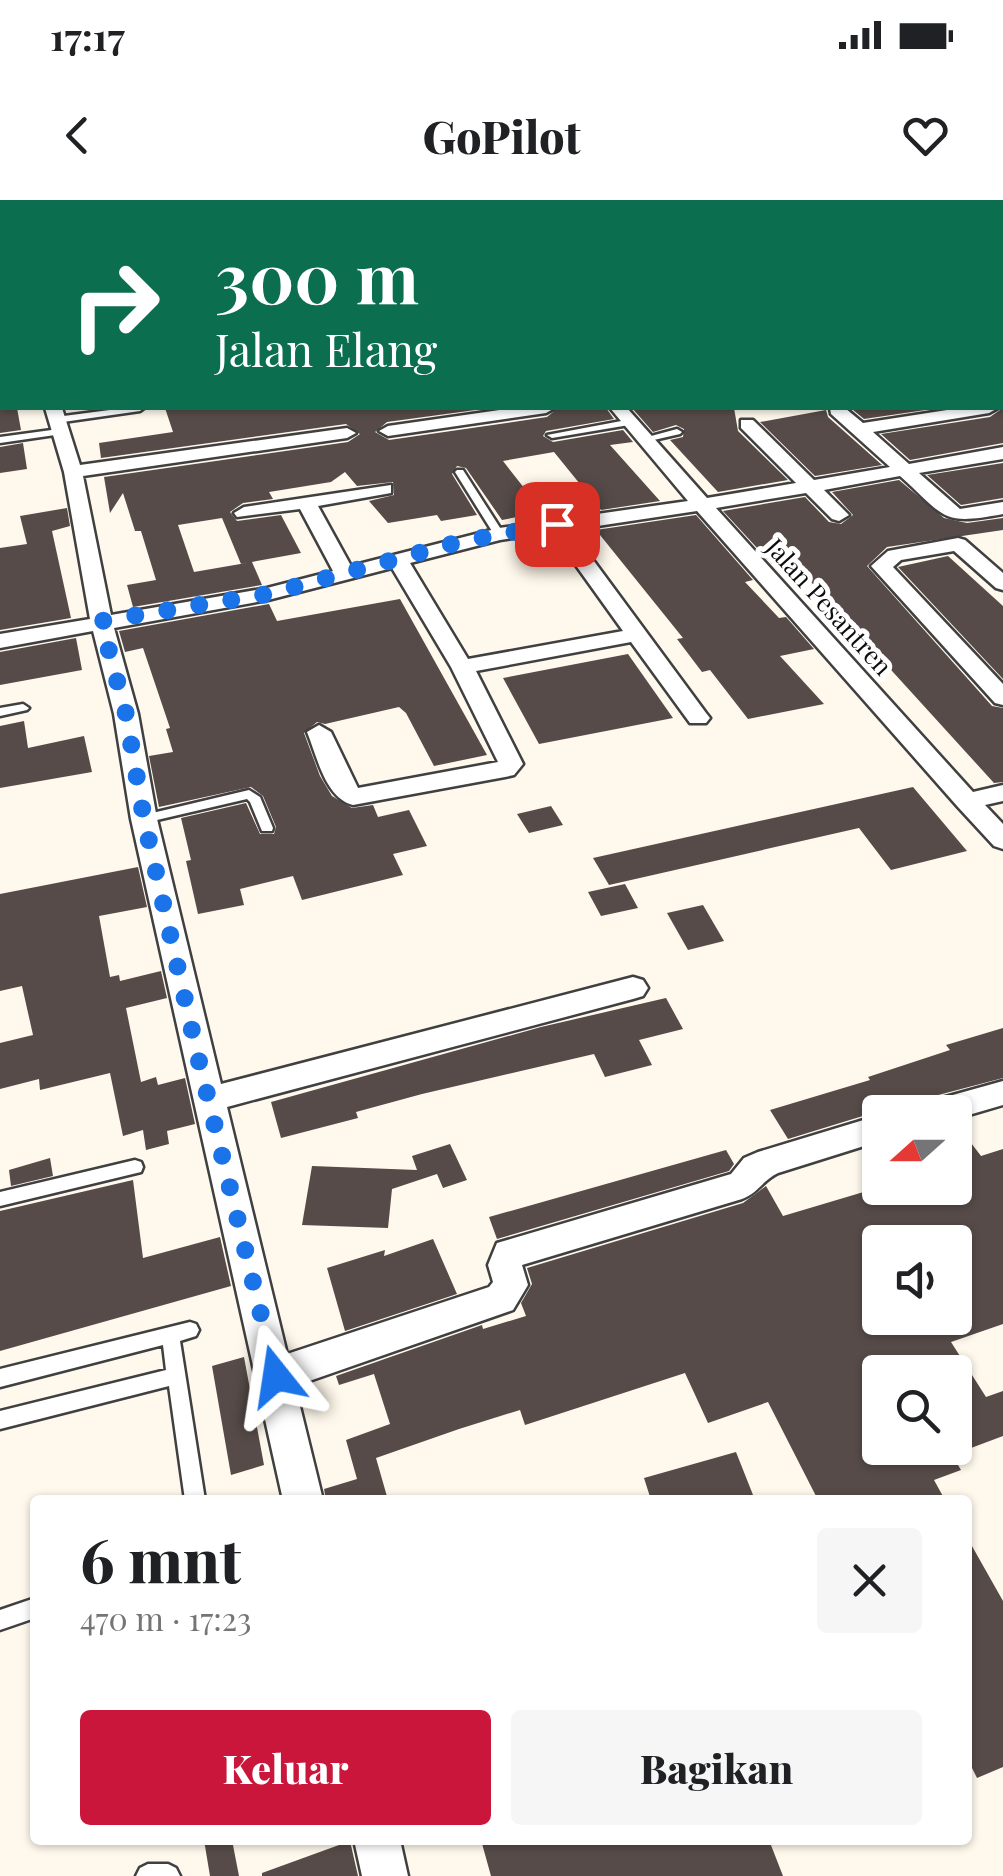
<!DOCTYPE html>
<html lang="id">
<meta charset="utf-8">
<style>
:root{--surface:#fff;--page:#f6f6f6;--text:#202124;--muted:#757577;--accent:#cb163c}
body{margin:0;font-family:"Playfair Display",serif;background:var(--page);color:var(--text);height:100vh;display:flex;flex-direction:column;font-size:38px;white-space:nowrap}
*{box-sizing:border-box;margin:0}
p{font-size:32px;color:var(--muted)}
.icon{flex:none;width:55px;height:55px;fill:none;stroke:currentColor;stroke-width:2;stroke-linecap:round;stroke-linejoin:round}
.map{position:relative;flex:1;overflow:hidden}
.details{position:absolute;left:30px;top:1295px;width:942px;height:350px;display:flex;flex-direction:column;background:var(--surface);border-radius:10px;box-shadow:0 2px 8px #0004}
.details>*{flex:none}
.banner{position:absolute;left:0px;top:0px;width:1005px;height:210px;box-shadow:0 2px 8px #0004;background:#0b6e4f;color:#fff;overflow:hidden}
.needle{width:65px;rotate:249deg}
.buttons{position:absolute;left:862px;top:895px;display:grid;gap:20px}
.buttons a{display:grid;place-items:center;width:110px;height:110px;border-radius:10px;background:var(--surface);box-shadow:0 2px 8px #0004;font-size:50px}
.pin{position:absolute;display:grid;place-items:center;width:85px;height:85px;color:#fff;margin:-42px;border-radius:20px;box-shadow:0 5px 15px #0006}
.me{position:absolute;width:110px;margin:-55px;rotate:345deg;stroke-linejoin:round;filter:drop-shadow(0 0 8px #0008)}
.turn{display:flex;align-items:center;gap:35px;height:210px;padding:0 50px;font-size:45px}
.turn .icon{width:130px;height:130px;stroke-width:2.5}
.turn b{display:block;font-size:70px;line-height:85px}
.round{display:grid;place-items:center;flex:none;width:105px;height:105px;border-radius:10px;background:var(--page)}
.overview{display:flex;align-items:center;justify-content:space-between;height:170px;padding:0 50px}
h1{font-size:60px;font-weight:800;line-height:75px}
.cta{display:flex;gap:20px;margin-top:auto;padding:20px 50px}
.cta a{flex:1;height:115px;border-radius:10px;background:var(--accent);color:#fff;font-size:40px;font-weight:800;line-height:115px;text-align:center}
.cta a+a{background:var(--page);color:var(--text)}
.status{display:flex;justify-content:space-between;align-items:center;height:70px;padding:0 50px;background:var(--surface);direction:ltr}
.status svg{height:28px;fill:currentColor}
header{display:flex;justify-content:space-between;align-items:center;height:130px;padding:0 50px;background:var(--surface);font-size:45px;font-weight:800}
.map>svg:first-child{display:block}
</style>
<div class="status"><b>17:17</b><svg viewBox="0 0 49 12"><path d="M0 12V9h3v3zM5 12V6h3v6zM10 12V3h3v9zM15 12V0h3v12zM26 1h20v11H26zM47 4h2v5h-2z"/></svg></div>
<header><svg class="icon" aria-label="back" viewBox="0 0 24 24"><path d="M15 5l-7 7 7 7"/></svg>GoPilot<svg class="icon" aria-label="heart" viewBox="0 0 24 24"><path d="M12 20l-8-8c-3-5 5-10 8-4 3-6 11-1 8 4z"/></svg></header>
<div class="map">
<svg width="1003" height="1676" viewBox="0 0 1003 1676">
<rect width="100%" height="100%" fill="#fff8ec"/>
<path fill="#564b48" fill-rule="evenodd" d="M0 176 2 208H17L21 230 0 233Z
M165 208H490L387 222 375 232 389 240 547 217 558 208H606L614 219 546 231 543 236 553 242 623 230 633 242 610 245 660 301 601 310 554 252 503 261 543 312 502 320 466 268 457 266 452 274 477 315 441 321 437 315 388 323 369 301 394 295 393 282 357 286 345 272 331 282 269 292 273 299 243 303 230 312 237 321 281 315 301 353 241 364 222 318 178 325 194 372 252 362 262 385 133 407 127 385 156 380 141 331H135L123 293 110 313 104 277 348 242 360 234 346 224 101 258 99 243 173 232Z
M632 208H734L738 231 788 280 718 292 670 240 683 237 684 229 676 225 653 232Z
M860 208H939L864 219 852 209Z
M1003 208V243L910 260 881 234 990 217Z
M826 210 828 217 882 265 815 276 760 222Z
M23 243 27 269 0 273V247Z
M1003 263V298L961 305 927 275Z
M899 280 944 318 967 323 1003 318V330L887 347 867 366 992 506 1003 508V582L994 583 801 371 782 375 723 311 805 297 829 322 841 324 853 315 832 292Z
M67 308 70 326 52 331 71 418 0 430V348L27 344 20 316Z
M696 315 753 380 745 382 779 418 786 417 814 449 780 456 824 504 748 519 710 470 702 472 677 439 683 438 596 330Z
M948 356 1003 406V479L898 367Z
M400 399 487 555 434 566 406 513 399 507 325 524 317 522 304 533 320 576 332 596 352 608 373 605 378 617 409 610 427 646 393 654 403 675 302 700 293 676 240 689 244 705 198 714 186 661 191 660 181 618 246 603 260 634H274L276 627 263 596 251 587 159 607 149 556 173 552 166 529 170 528 143 448 125 452 119 431 269 404 277 421Z
M76 438 82 470 0 485V452Z
M628 454 673 518 539 544 503 478Z
M24 521 28 548 84 536 92 572 0 588V526Z
M913 587 967 651 891 670 859 628 609 685 593 658Z
M551 606 563 625 529 633 517 614Z
M138 667 147 707 99 716 110 777 119 775 120 781 161 771 167 798 126 808 141 882 156 877 158 885 185 878 195 924 167 931 169 944 146 950 143 930 123 936 110 873 40 890 39 879 0 889V843L33 835 22 786 0 791V694Z
M625 684 638 708 601 716 588 692Z
M703 705 724 741 688 750 667 713Z
M666 798 683 829 639 840 652 865 605 877 594 854 422 894 356 912 358 918 281 938 271 902 541 827Z
M1003 828V878L923 899 915 912 879 911 788 939 770 910 870 880 868 877 950 850 946 845Z
M955 922 981 956 1003 949V1124L951 1142 986 1197 1003 1191V1236L955 1254V1172H880V1248H948L961 1270 934 1280 945 1300H818L768 1202 708 1223 685 1173 525 1225 520 1210 459 1229 376 1258 388 1300H326L324 1289 357 1279 346 1240 390 1224 374 1174 339 1185 336 1176 482 1125 483 1129 526 1116 521 1103 532 1084 527 1068 743 1003 766 986 783 1016 877 988H955ZM880 1042H955V1118H880Z
M450 944 467 980 443 988 437 974 392 989 388 1028 302 1025 312 966 417 970 412 956Z
M726 950 734 964 729 971 497 1039 489 1017Z
M50 958 53 976 11 986 9 970Z
M133 980 143 1058 220 1037 231 1086 0 1151V1011Z
M433 1039 457 1094 345 1131 327 1068 385 1050 384 1056Z
M244 1157 264 1265 231 1275 212 1166Z
M736 1252 755 1300H651L644 1278Z
M968 1339 1003 1401V1567L977 1578 968 1560Z
M204 1640H232L239 1676H210Z
M481 1640H769L783 1676H491Z
M350 1641 358 1676H262V1673Z"/>
<g fill="none" stroke-linecap="round" stroke-linejoin="round">
<defs>
<path id="service" d="M922 0H935L932 2Z
M0 19H2V23L0 24Z
M0 38H2V42H0Z
M0 89H2V93H0Z
M1002 102H1003V106H1002Z
M125 208H144L140 211 56 223 52 220 56 217Z
M632 219 635 220V224L552 238 547 235Z
M59 229 64 232 62 234 0 243V237Z
M677 229 682 232 680 234 645 242 640 239Z
M457 270H463L504 334 503 336H495L455 272Z
M23 504 29 508 27 510 0 516V508Z
M249 590 260 597 273 628 272 631H262L250 602 247 599 144 623 138 619 144 615Z
M135 960 141 962 143 967 141 972 0 1006V992Z
M190 1122 196 1124 199 1130 196 1136 180 1141 205 1300H185L169 1186 0 1229V1211L166 1170 163 1145 0 1187V1169Z
M35 1398V1418L0 1430V1410Z
M148 1664H168L176 1668 180 1676H136L140 1668Z"/>
<path id="minor" d="M0 0H11L12 2 2 5Z
M428 0H442L444 2H430Z
M791 0H806L808 2H793Z
M1002 4H1003V12H1002Z
M0 138H2V148H0Z
M1002 138H1003V149H1002Z
M1002 161H1003V171H1002Z
M45 208H62L80 265 347 228 356 233 347 238 83 276 111 415 267 388 333 371 300 309 237 317 234 313 244 307 391 285V293L318 306 351 366 499 328 688 301 610 208H627L707 298 796 283 741 228V220H753L814 280 890 267 831 214 830 208H845L863 223 960 208H998L989 213 873 232 909 264 1003 247V259L919 273 960 309 1003 302V314C940 326 946 317 900 276L824 290 849 315 839 321 832 319 806 293 716 308 973 592 1003 585V601L985 605 1003 624V649L994 646 958 607 697 311 571 330 706 513 710 518 706 523H690L631 442 476 471 523 564 514 575 505 577 353 605C325 598 317 556 307 532L319 525 331 532 358 588 498 562 451 467 392 368 268 400 114 428 138 514 157 619 221 884 633 777 643 780 648 788 643 796 633 799 227 907 287 1154 489 1087 493 1082 488 1065 497 1043 731 974 744 958 758 952 880 915V941L778 973C763 980 758 993 742 999L522 1065 528 1085 513 1110 295 1186 323 1300H283L131 619 114 514 93 431 0 448V434L90 419 64 272ZM552 332 623 431 468 459 410 363 500 340Z
M513 208H555L546 213 388 236 379 231 388 226Z
M958 338 965 340 1003 373V390L996 388 954 351 901 360 893 367 1003 484V505L995 503 871 366 888 351Z
M1003 881V905L955 919V912H919L924 903Z
M354 1640H400L408 1676H362Z"/>
</defs>
<use href="#service" stroke="#404040" stroke-width="5"/>
<use href="#minor" stroke="#404040" stroke-width="5"/>
<use href="#service" fill="#fff" fill-rule="evenodd"/>
<use href="#minor" fill="#fff" fill-rule="evenodd"/>
</g>
<g fill="none" stroke-linecap="round" stroke-linejoin="round">
<path stroke="#1a73e8" stroke-width="18" stroke-dasharray="0 32.4" d="M276 1176 198 857 144 619 126 514 101 421 268 394 459 342 557 324"/>
</g>
<g text-anchor="middle" stroke-width="10" stroke-linejoin="round" paint-order="stroke">
<g font-size="25" fill="#0d0d0d" stroke="#fff">
<text transform="translate(829 407) rotate(48)" y="9">Jalan Pesantren</text>
</g>
</g>
</svg>
<div class="buttons">
<a><svg class="needle" viewBox="-14 -14 28 28"><path d="M0-13l5 13h-10z" fill="#e53935"/><path d="M0 13l5-13h-10z" fill="#757577"/></svg></a>
<a><svg class="icon" aria-label="sound" viewBox="0 0 24 24"><path d="M4 9h4l5-4v14l-5-4H4zM17 9q2 3 0 6"/></svg></a>
<a><svg class="icon" aria-label="search" viewBox="0 0 24 24"><circle cx="10" cy="10" r="6"/><path d="M15 15l6 6"/></svg></a>
</div>
<div class="pin" style="left:557px;top:324px;background:#d93025"><svg class="icon" aria-label="arrive" viewBox="0 0 24 24"><path d="M6 21V4h12l-3 4 3 4H6"/></svg></div>
<svg class="me" style="left:276px;top:1176px" viewBox="-20 -20 40 40"><path d="M0-17L14 15 0 8-14 15z" fill="#1a73e8" stroke="#fff" stroke-width="4"/></svg>
<div class="banner">
<div class="turn"><svg class="icon" aria-label="right" viewBox="0 0 24 24"><path d="M7 20v-9h11M14 6l5 5-5 5"/></svg><div><b>300 m</b>Jalan Elang</div></div>
</div>
<section class="details">
<div class="overview"><div><h1>6 mnt</h1><p>470 m · 17:23</p></div><a class="round"><svg class="icon" aria-label="close" viewBox="0 0 24 24"><path d="M6 6l12 12M18 6L6 18"/></svg></a></div>
<div class="cta"><a>Keluar</a><a>Bagikan</a></div>
</section>
</div>
